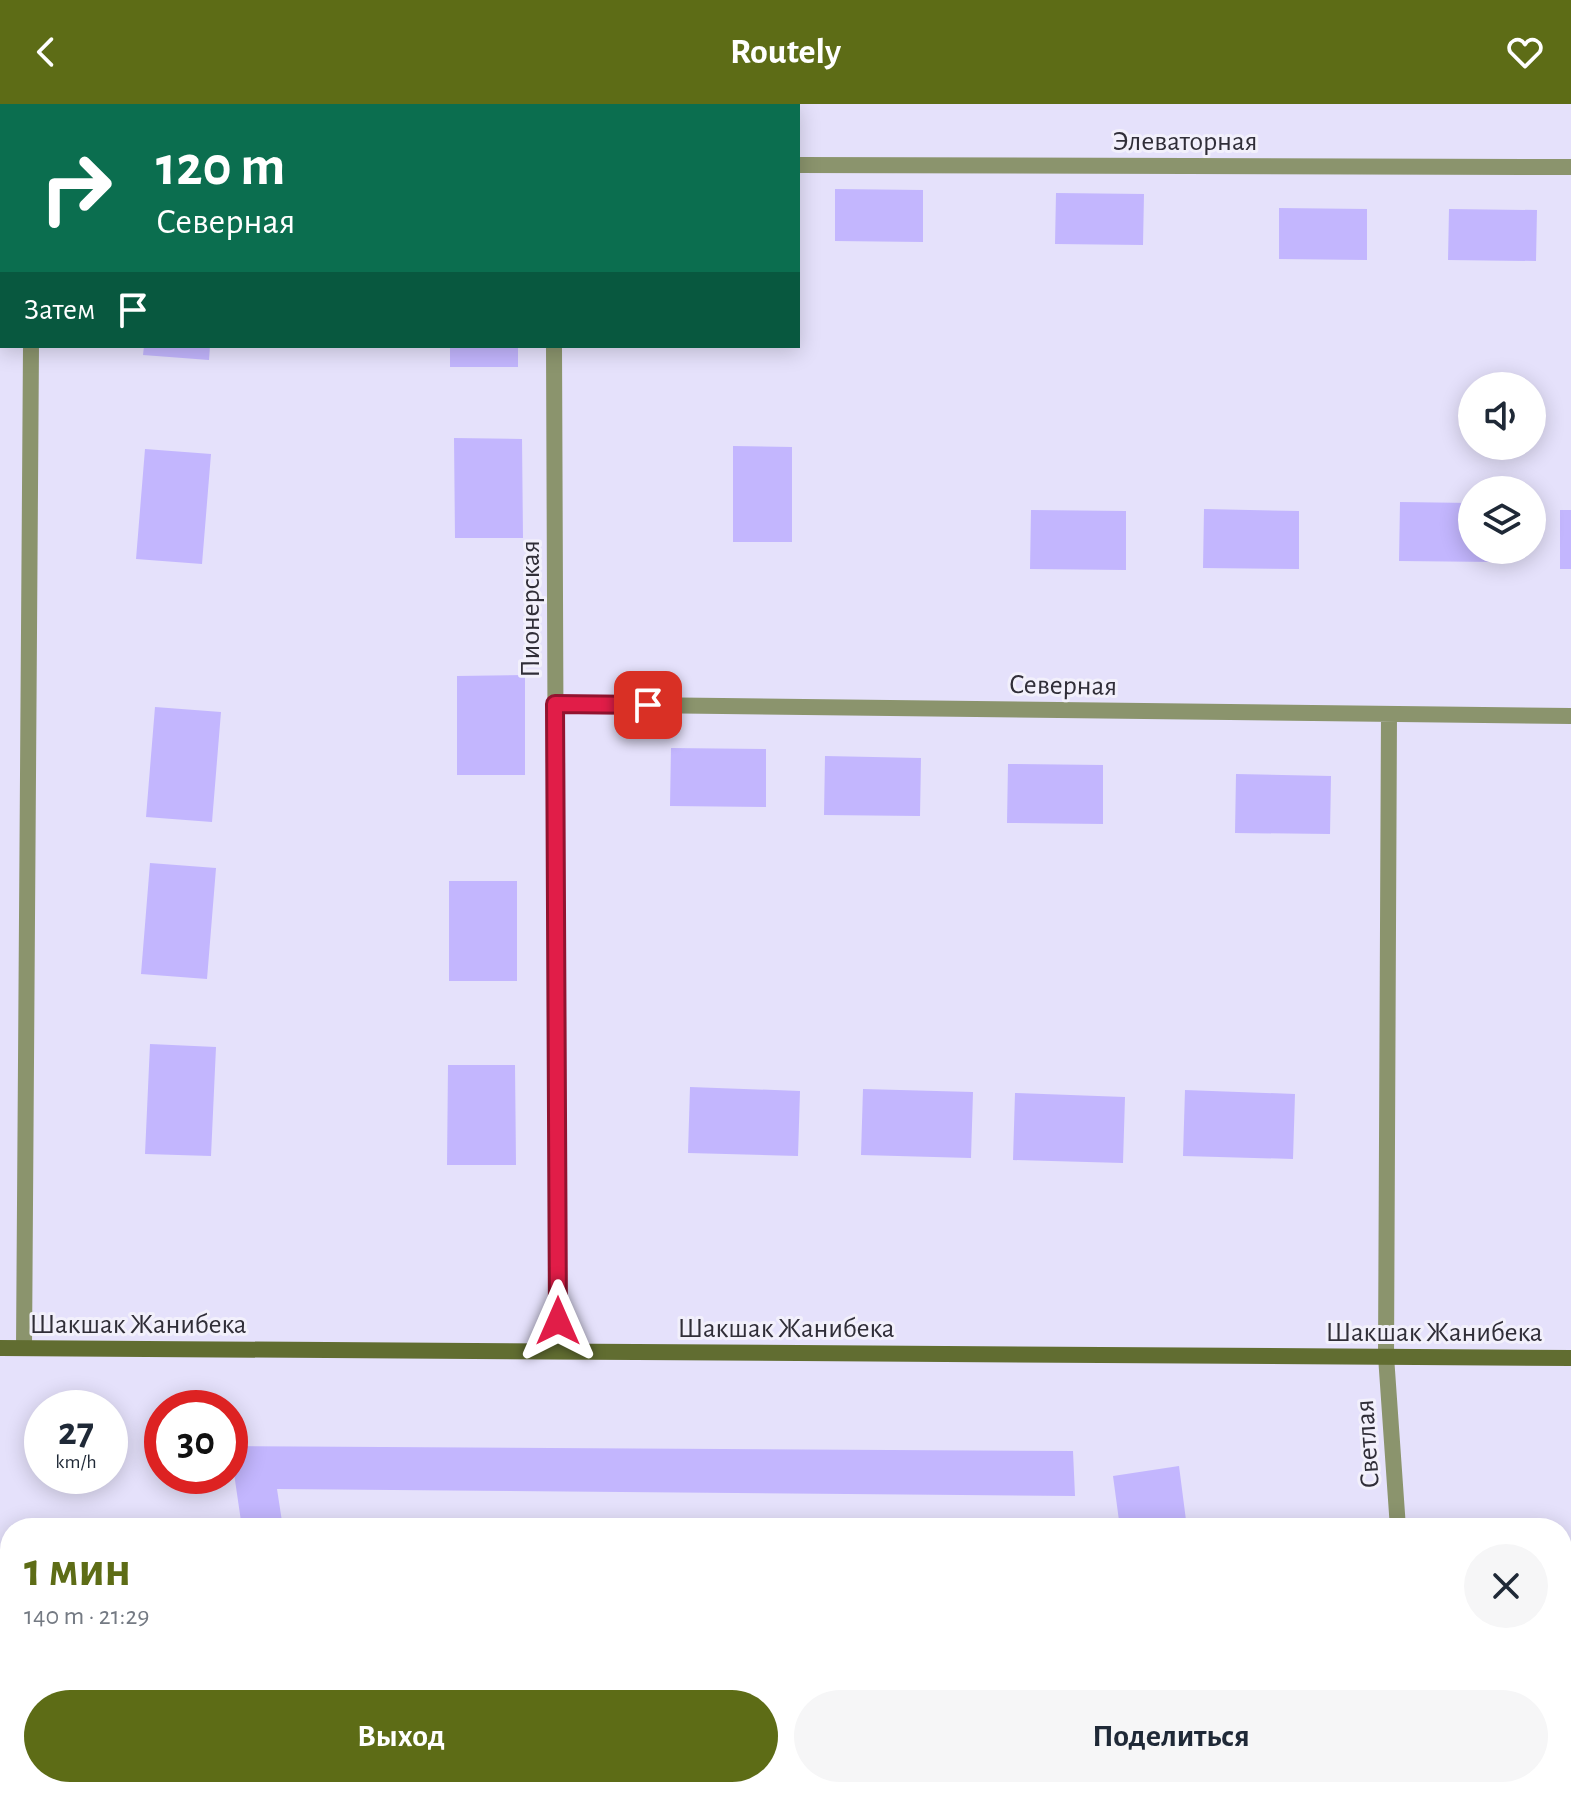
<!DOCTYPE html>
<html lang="ru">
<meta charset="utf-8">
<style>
:root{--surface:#fff;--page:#f6f6f7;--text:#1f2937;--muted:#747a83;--accent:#5d6c16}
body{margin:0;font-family:"Alegreya Sans",sans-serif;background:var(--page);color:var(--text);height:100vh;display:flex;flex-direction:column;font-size:30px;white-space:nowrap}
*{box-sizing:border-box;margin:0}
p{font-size:26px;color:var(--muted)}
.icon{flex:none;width:44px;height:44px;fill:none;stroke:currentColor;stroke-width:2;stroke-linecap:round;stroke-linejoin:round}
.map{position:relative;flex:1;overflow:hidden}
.details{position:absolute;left:0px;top:1414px;width:1572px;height:280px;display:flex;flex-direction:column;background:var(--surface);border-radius:32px 32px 0 0;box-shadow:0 4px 20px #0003}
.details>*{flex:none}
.hud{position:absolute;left:0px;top:0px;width:800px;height:244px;box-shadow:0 4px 20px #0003;background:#0b6e4f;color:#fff;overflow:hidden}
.fabs{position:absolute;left:1458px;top:268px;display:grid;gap:16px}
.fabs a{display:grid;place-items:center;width:88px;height:88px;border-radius:50%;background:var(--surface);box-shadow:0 4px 20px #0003;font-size:40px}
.speed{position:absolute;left:24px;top:1286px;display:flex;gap:16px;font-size:40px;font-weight:700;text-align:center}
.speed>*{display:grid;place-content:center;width:104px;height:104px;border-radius:50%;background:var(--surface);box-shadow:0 4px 20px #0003;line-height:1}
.speed small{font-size:20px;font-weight:400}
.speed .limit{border:12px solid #d22;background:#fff;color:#111}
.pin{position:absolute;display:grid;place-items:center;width:68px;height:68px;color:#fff;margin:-34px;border-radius:16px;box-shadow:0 4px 12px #0006}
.me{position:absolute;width:88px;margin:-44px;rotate:0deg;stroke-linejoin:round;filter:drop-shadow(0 0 6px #0008)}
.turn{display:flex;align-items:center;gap:28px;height:168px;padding:0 24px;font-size:36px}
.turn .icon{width:104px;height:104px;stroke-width:2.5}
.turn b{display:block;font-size:56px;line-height:68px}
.then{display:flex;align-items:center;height:76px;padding:0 24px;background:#0003;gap:16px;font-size:30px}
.round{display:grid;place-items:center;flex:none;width:84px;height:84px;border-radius:42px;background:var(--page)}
.head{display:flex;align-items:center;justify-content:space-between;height:136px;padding:0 24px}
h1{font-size:48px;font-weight:700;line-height:60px;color:var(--accent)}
.cta{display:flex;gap:16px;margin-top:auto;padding:16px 24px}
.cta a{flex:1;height:92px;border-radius:48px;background:var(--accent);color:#fff;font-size:32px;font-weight:700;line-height:92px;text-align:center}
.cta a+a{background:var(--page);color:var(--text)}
header{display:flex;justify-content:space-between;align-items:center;height:104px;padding:0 24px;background:var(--accent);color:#fff;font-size:36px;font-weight:700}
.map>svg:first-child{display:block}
</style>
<header><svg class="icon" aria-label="back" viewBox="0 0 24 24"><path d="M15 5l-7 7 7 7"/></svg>Routely<svg class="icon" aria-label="heart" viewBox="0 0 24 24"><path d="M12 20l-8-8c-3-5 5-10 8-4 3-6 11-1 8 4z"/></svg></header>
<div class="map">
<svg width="1571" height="1694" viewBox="0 0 1571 1694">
<rect width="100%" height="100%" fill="#e5e1fb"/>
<path fill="#c3b6fe" d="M835 85 923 86V138L835 137Z
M1056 89 1144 90 1143 141 1055 140Z
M1279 104 1367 105V156L1279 155Z
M1449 105 1537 106 1536 157 1448 156Z
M144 242H210L209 256 143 251Z
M450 242H518V263H450Z
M454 334 522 335 523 434H455Z
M733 342 792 343V438H733Z
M145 345 211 350 202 460 136 455Z
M1400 398 1472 399V446H1495V458L1399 457Z
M1204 405 1299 407V465L1203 464Z
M1031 406 1126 407V466L1030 465Z
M1560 406H1571V465H1560Z
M525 571V671H457V572Z
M155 603 221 608 212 718 146 713Z
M671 644 766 645V703L670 702Z
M825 652 921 654 920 712 824 711Z
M1008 660 1103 661V720L1007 719Z
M1236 670 1331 672 1330 730 1235 729Z
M150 759 216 764 207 875 141 870Z
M449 777H517V877H449Z
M150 940 216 943 211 1052 145 1050Z
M448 961H515L516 1061H447Z
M690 983 800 987 798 1052 688 1049Z
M863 985 973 988 971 1054 861 1051Z
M1185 986 1295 990 1293 1055 1183 1052Z
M1015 989 1125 993 1123 1059 1013 1056Z
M230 1342 1073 1347 1075 1392 277 1385 283 1424H242Z
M1179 1362 1187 1424H1120L1113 1372Z
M281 1684H322L324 1694H282Z
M430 1684H501L502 1694H431Z
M573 1684H633L635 1694H575Z
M727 1684H789L791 1694H729Z
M859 1684H920L922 1694H860Z
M1005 1684H1075L1077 1694H1007Z
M1155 1684H1221L1222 1694H1156Z"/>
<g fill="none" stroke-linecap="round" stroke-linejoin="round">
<path stroke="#8b946d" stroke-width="16" d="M553 0V2
M33 2V0
M798 61 1571 63
M554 242 558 1247
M555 600 1571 612
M1389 610 1386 1252 1398 1424
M24 1244 31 242
M1416 1684 1417 1694"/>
<path stroke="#616d31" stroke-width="16" d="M0 1244 1571 1254"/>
</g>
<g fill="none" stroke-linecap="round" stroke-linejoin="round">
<defs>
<path id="route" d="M558 1217 555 600 648 601"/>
</defs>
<use href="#route" stroke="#92132f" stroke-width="20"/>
<use href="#route" stroke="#e11d48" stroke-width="14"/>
</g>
<g text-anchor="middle" stroke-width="6" stroke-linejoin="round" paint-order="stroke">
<g font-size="28" fill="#302e38" stroke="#f2f0fb">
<text x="1185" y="46">Элеваторная</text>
<text transform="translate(529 505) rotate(-90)" y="10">Пионерская</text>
<text transform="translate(1063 580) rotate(1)" y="10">Северная</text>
<text x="138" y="1229">Шакшак Жанибека</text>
<text x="786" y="1233">Шакшак Жанибека</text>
<text x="1434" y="1237">Шакшак Жанибека</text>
<text transform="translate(1366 1340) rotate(-94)" y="10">Светлая</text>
</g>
</g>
</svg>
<div class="fabs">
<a><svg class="icon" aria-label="sound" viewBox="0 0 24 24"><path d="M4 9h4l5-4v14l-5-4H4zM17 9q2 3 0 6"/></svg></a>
<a><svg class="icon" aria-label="layers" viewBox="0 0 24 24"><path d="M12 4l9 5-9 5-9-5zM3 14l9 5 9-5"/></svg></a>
</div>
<div class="speed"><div>27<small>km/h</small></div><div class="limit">30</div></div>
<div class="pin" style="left:648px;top:601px;background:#d93025"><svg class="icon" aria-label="arrive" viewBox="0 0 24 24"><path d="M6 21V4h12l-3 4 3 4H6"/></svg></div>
<svg class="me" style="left:558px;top:1217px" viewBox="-20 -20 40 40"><path d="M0-17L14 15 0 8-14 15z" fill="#e11d48" stroke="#fff" stroke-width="4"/></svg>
<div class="hud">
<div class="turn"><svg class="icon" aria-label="right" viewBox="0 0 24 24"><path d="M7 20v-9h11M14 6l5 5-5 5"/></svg><div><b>120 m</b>Северная</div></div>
<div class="then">Затем<svg class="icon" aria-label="arrive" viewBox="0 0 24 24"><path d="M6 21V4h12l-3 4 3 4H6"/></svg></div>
</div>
<section class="details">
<div class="head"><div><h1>1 мин</h1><p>140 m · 21:29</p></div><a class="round"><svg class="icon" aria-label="close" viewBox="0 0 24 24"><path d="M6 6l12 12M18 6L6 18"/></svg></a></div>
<div class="cta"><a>Выход</a><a>Поделиться</a></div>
</section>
</div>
